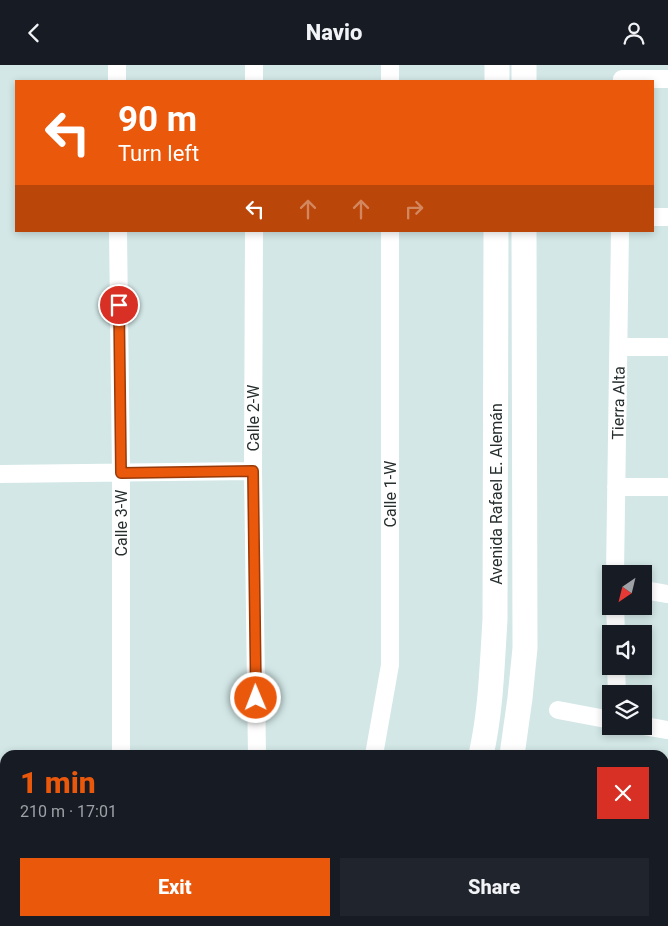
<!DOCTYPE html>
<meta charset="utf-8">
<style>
:root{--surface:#171b24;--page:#20242c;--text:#f1f3f6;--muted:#9ea1a6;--accent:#ea580c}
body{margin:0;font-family:Roboto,sans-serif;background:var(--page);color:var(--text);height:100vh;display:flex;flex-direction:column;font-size:19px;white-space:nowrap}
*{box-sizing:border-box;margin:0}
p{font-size:16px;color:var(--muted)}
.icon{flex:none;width:28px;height:28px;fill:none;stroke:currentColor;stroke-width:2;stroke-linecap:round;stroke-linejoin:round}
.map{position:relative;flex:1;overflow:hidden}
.panel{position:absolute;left:0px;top:685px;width:669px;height:176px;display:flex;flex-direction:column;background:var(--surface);border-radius:15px 15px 0 0;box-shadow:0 2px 8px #0003}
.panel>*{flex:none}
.guide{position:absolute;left:15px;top:15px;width:639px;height:152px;border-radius:0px;box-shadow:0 2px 8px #0003;background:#ea580c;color:#fff;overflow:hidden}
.needle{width:32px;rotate:215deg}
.fabs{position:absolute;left:602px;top:500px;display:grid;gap:10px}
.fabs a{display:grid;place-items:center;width:50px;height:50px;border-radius:0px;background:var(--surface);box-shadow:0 2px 8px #0003;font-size:25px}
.pin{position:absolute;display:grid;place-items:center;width:42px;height:42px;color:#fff;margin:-21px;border:2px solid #fff;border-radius:50%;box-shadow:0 1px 5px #0007}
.me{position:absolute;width:55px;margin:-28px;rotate:359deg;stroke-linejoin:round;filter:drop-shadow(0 0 4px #0008)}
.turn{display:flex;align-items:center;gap:18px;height:105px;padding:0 20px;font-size:22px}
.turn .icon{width:65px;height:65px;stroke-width:2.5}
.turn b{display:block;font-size:35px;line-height:42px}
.lanes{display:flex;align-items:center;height:48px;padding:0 20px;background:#0003;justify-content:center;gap:25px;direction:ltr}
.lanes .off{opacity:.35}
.round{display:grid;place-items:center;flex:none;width:52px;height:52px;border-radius:0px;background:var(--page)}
.overview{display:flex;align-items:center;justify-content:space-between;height:85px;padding:0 20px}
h1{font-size:30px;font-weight:800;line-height:38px;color:var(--accent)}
.cta{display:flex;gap:10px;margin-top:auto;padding:10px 20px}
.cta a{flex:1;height:58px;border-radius:0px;background:var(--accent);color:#fff;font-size:20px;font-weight:800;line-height:58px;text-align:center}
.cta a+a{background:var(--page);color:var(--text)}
header{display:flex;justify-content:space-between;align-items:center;height:65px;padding:0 20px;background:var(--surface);font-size:22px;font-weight:800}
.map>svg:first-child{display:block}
</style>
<header><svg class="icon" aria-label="back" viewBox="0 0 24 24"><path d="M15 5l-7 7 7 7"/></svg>Navio<svg class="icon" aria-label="person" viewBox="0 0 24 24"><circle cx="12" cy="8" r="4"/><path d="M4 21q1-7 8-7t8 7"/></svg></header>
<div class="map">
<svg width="668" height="861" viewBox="0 0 668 861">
<rect width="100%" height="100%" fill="#d2e7e6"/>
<path fill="#9cbe73" d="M477 856H531L544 861H473Z"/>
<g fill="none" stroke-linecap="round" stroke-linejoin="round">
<path stroke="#fff" stroke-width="18" d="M117 0V16
M390 0V16
M622 14H668
M254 16V0
M652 152H668
M118 166 121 407V690
M254 166 253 406 257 690
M619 282H668
M0 409 253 406
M616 422H668
M615 509 620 166
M644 525 668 529
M615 541 616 569
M616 601 617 629
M558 645 611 655
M644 661 668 665
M374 690 390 600V166
M664 821 668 822
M259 856V861
M121 861V856
M272 861 276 856"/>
<path stroke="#fff" stroke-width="25" d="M524 0V16
M497 16V0
M481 690C491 646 492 600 495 555L496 166
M512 690 520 633 525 583 524 166
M408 861 411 856
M447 861 450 856"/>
</g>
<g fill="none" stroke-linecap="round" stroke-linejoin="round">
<defs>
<path id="route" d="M119 240 121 408 253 406 256 633"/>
</defs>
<use href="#route" stroke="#983908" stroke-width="12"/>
<use href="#route" stroke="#ea580c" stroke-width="9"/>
</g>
<g text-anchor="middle" stroke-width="5" stroke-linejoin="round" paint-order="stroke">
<g font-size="16" fill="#262e2e" stroke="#fff">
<text transform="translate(618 338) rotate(-89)" y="6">Tierra Alta</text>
<text transform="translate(253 353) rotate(-90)" y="6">Calle 2-W</text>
<text transform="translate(390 429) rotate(-90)" y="6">Calle 1-W</text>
<text transform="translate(496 429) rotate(-90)" y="6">Avenida Rafael E. Alemán</text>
<text transform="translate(121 458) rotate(-90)" y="6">Calle 3-W</text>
</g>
</g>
</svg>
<div class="fabs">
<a><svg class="needle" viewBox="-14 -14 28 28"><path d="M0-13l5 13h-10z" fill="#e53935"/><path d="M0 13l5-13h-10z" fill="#9ea1a6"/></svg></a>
<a><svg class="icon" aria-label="sound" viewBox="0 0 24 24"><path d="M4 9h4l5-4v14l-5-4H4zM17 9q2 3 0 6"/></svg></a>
<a><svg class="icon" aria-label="layers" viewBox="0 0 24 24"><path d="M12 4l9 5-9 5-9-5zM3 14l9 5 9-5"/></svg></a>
</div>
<div class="pin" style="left:119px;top:240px;background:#d93025"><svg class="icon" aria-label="arrive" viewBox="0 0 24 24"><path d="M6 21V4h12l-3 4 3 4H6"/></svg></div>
<svg class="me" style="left:256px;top:633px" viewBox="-20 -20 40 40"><circle r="17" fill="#ea580c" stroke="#fff" stroke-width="3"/><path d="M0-11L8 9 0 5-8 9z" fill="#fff"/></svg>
<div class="guide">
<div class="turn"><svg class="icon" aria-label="left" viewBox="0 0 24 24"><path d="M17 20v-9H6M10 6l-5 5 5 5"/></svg><div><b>90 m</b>Turn left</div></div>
<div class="lanes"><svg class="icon" aria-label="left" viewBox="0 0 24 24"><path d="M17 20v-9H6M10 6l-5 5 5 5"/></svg><svg class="icon off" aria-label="ahead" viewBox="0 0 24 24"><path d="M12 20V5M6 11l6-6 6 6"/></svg><svg class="icon off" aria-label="ahead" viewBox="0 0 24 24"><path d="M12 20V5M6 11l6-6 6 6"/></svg><svg class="icon off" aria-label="right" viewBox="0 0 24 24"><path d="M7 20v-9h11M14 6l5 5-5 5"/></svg></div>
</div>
<section class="panel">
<div class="overview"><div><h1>1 min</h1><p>210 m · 17:01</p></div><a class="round" style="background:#d93025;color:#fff"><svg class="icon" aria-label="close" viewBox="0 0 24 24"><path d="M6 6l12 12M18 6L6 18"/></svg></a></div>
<div class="cta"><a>Exit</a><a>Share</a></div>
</section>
</div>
